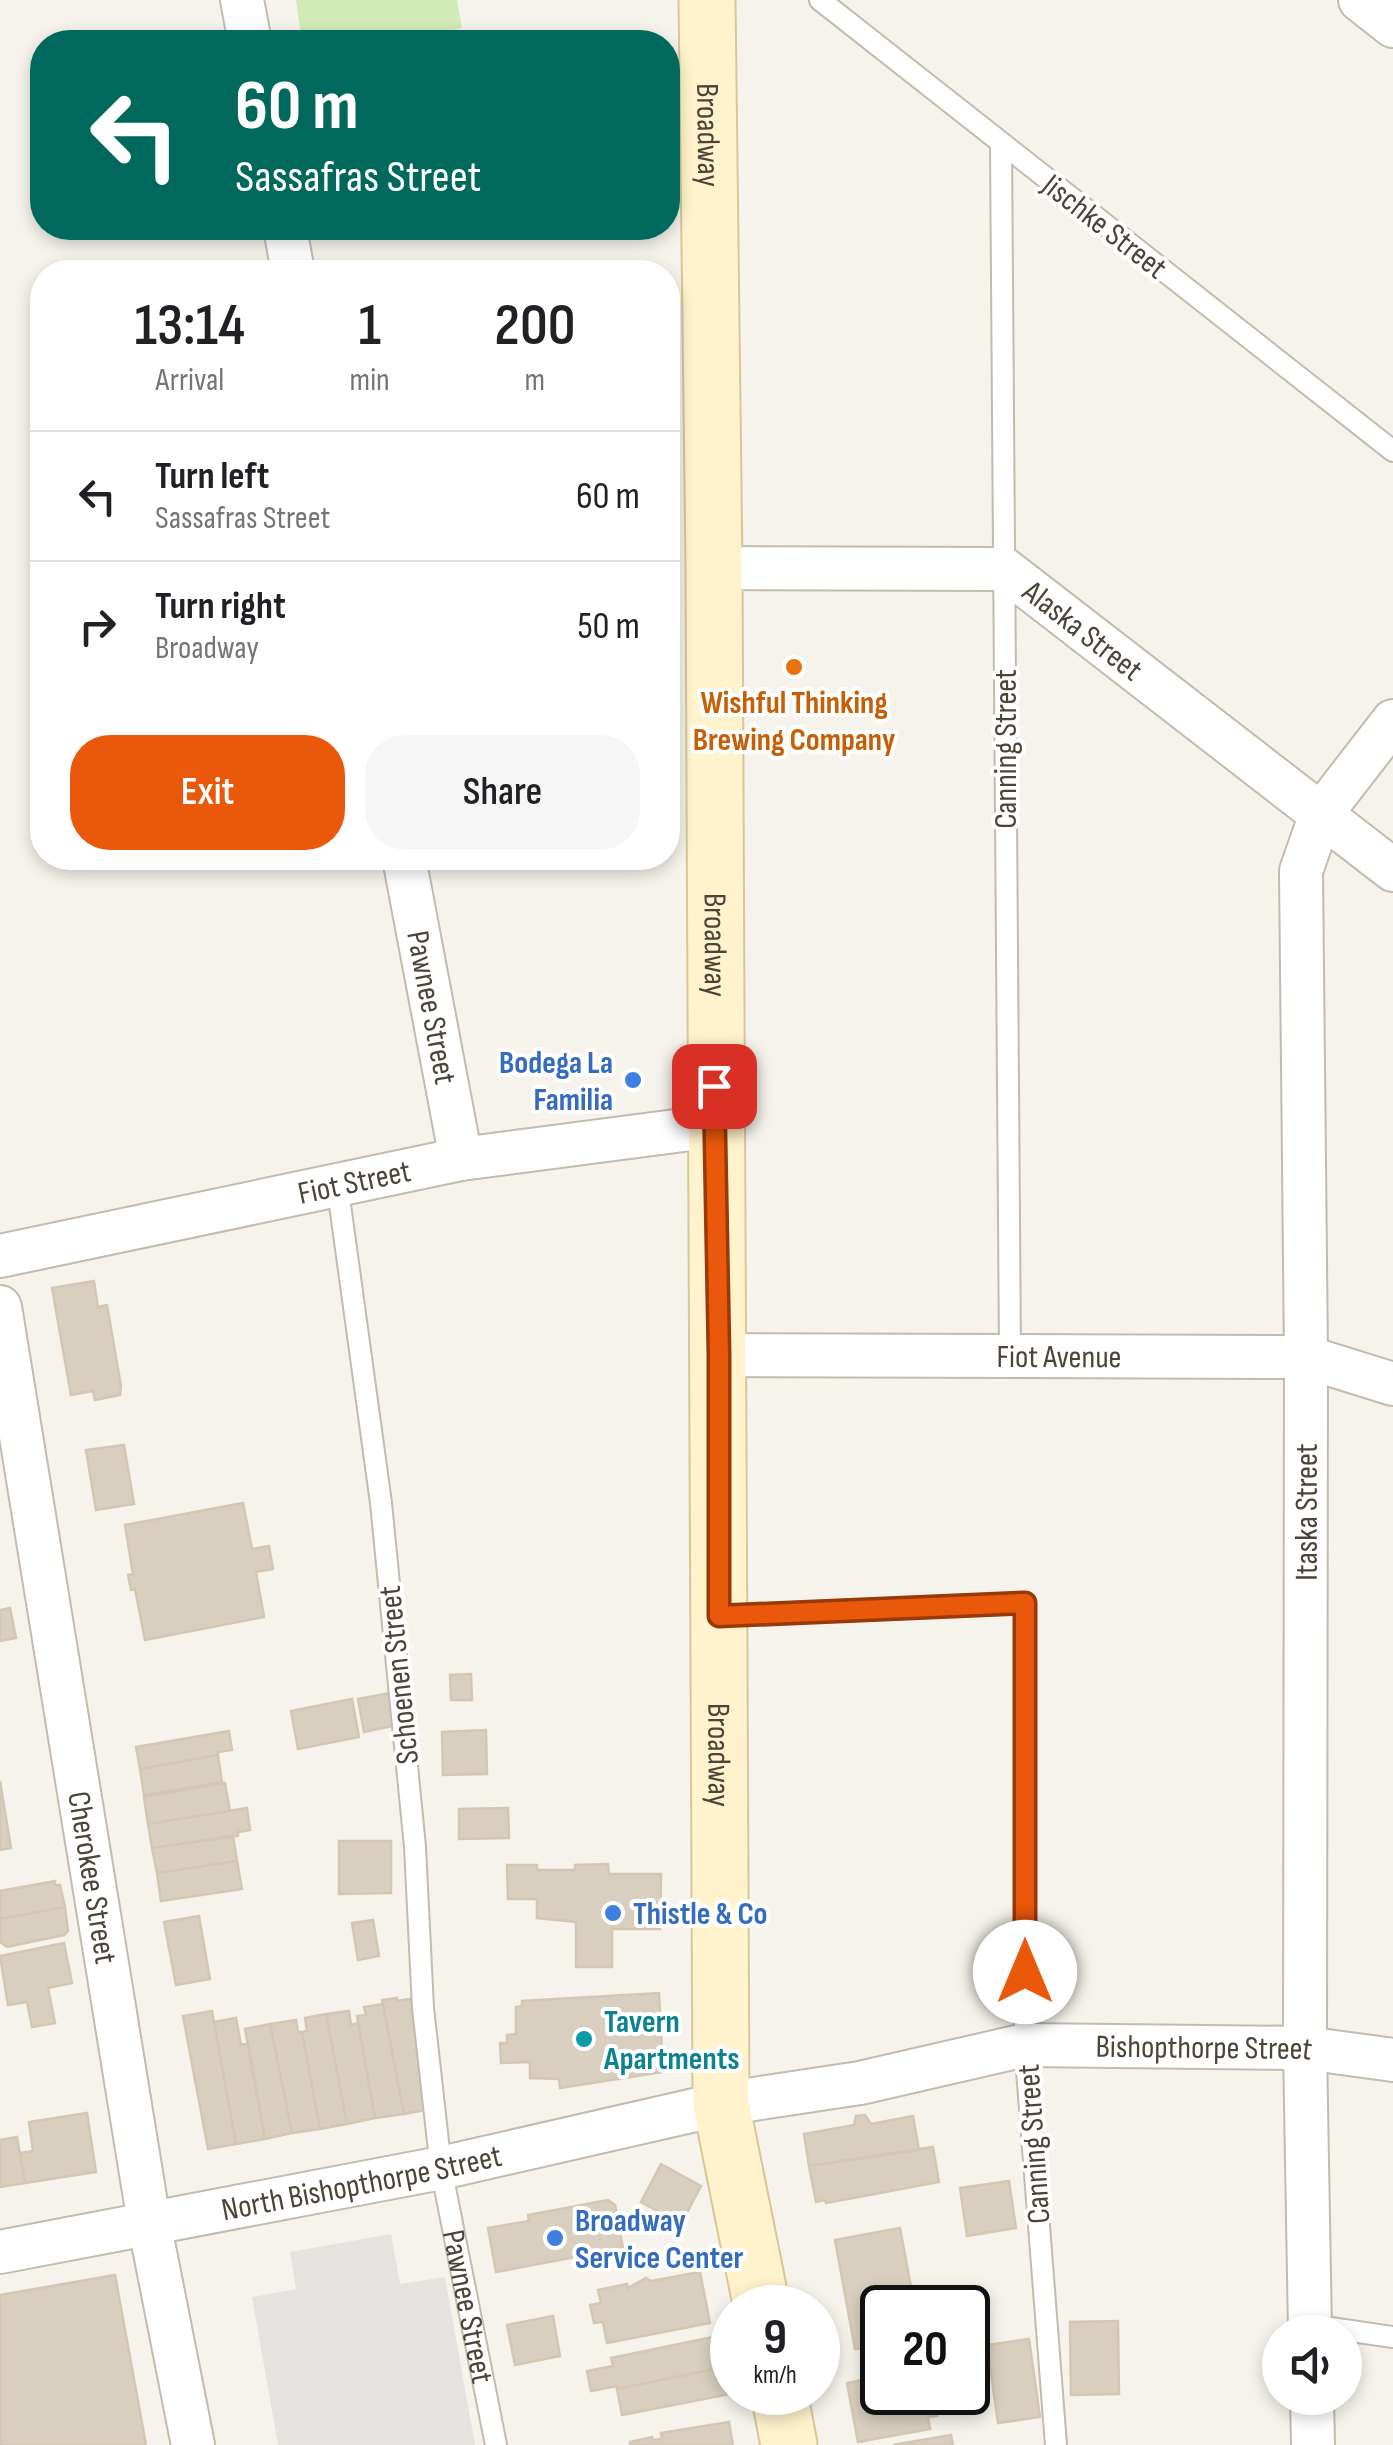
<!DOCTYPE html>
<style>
:root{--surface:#fff;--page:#f6f6f6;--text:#202124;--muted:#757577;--line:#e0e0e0;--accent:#ea580c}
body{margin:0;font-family:"Sofia Sans Condensed",sans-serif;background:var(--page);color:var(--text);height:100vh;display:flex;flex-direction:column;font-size:38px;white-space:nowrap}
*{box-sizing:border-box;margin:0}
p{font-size:32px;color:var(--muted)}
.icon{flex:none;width:55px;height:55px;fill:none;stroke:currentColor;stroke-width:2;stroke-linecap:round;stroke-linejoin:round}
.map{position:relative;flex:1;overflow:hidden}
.panel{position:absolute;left:30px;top:260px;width:650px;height:610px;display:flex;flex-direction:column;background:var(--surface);border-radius:40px;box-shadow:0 5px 15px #0003}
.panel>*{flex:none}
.banner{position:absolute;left:30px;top:30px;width:650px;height:210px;border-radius:40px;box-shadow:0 5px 15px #0003;background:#00695c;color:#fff;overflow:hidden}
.buttons{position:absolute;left:1262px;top:2315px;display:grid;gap:20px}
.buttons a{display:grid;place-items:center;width:100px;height:100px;border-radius:50%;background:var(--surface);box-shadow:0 5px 15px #0003;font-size:50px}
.speed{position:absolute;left:710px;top:2285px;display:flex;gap:20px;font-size:50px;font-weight:700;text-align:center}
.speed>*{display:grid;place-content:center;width:130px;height:130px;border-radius:50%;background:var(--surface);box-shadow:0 5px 15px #0003;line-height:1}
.speed small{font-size:25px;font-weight:400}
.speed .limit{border:5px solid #111;border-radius:15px;background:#fff;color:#111}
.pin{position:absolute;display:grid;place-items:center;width:85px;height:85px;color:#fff;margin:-42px;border-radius:20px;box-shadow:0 5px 15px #0006}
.me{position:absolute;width:110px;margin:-55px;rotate:0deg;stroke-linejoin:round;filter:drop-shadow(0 0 8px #0008)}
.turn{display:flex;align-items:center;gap:35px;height:210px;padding:0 40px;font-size:45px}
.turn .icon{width:130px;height:130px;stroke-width:2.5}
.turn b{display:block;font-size:70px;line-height:85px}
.eta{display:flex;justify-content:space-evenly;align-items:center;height:170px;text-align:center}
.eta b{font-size:60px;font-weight:600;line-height:70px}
.cta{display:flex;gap:20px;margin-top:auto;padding:20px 40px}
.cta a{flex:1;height:115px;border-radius:40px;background:var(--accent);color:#fff;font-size:40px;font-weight:600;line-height:115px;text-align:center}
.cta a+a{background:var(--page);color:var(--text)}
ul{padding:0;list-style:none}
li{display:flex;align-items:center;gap:30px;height:130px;padding:0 40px;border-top:2px solid var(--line)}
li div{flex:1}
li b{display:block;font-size:38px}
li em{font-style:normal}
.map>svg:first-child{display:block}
</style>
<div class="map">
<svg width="1393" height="2445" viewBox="0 0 1393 2445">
<rect width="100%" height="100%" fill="#f6f3ec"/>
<path fill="#d2eab5" d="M296 0H457L462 28 400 42H302Z"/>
<path fill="#e5e3e0" d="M391 2234 400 2284 445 2277 475 2445H278L252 2297 296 2289 290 2252Z"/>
<path fill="#d8cfc1" stroke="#d3c7b4" stroke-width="2.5" d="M94 1281 98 1307 107 1305 121 1386 120 1395 95 1400 93 1391 71 1395 52 1288Z
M124 1445 134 1504 96 1510 86 1450Z
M243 1503 252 1549 269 1546 273 1569 256 1572 264 1617 145 1640 135 1589 131 1590 128 1575 133 1574 125 1525Z
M10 1608 16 1638 0 1641V1610Z
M471 1674 472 1700H451L450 1675Z
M396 1692 402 1724 364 1732 358 1699Z
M352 1699 359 1737 298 1749 291 1711Z
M486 1730 487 1774 443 1775 442 1732Z
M229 1731 232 1750 218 1752V1755L140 1769 136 1747Z
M218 1755 222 1782 144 1795 140 1769Z
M0 1781 11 1848 0 1850Z
M225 1783 230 1811 148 1824 144 1797Z
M247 1808 250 1830 238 1832V1836L152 1848 148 1824Z
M508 1808 509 1838 459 1839V1809Z
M233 1836 237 1861 157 1873 152 1848Z
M339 1841H391V1893L339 1894Z
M237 1861 242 1889 161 1901 157 1873Z
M608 1864 609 1874H661L660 1929H612V1967H576V1922L537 1918V1899H508L507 1865H537V1870H575V1865Z
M55 1881V1885H60L65 1907 0 1919V1891Z
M65 1907 68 1931 64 1935 7 1947 0 1942V1919Z
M199 1916 210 1979 176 1985 164 1922Z
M373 1920 379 1956 358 1960 352 1923Z
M64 1943 72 1983 48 1988 55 2023 32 2027 27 2002 8 2005 0 1956Z
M659 1993 663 2072 560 2088 559 2079 530 2078V2062L501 2063 500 2043H507V2035L516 2034V2007L522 2006V2001Z
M397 1998V2001L410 1999 430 2109 404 2114 382 2000Z
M383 2004 404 2114 375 2118 357 2016 366 2015 364 2007Z
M212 2011 236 2144 208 2149 183 2016Z
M349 2011 351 2025 358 2023 375 2118 347 2124 326 2014Z
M326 2014 347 2124 320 2129 302 2032 307 2031 305 2018Z
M236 2018 241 2045 248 2043 265 2139 236 2144 214 2022Z
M296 2020 298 2032H302L320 2129 292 2133 270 2024Z
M270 2024 292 2133 265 2139 245 2029Z
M87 2113 96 2172 25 2183 20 2153 33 2151 29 2122Z
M865 2115 871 2124 913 2116 919 2150 809 2166 804 2134 854 2125 856 2116Z
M17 2137 25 2183 0 2187V2140Z
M933 2147 939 2182 826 2203 825 2200 816 2202 809 2166Z
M661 2164 701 2186 681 2224 641 2202Z
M1009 2181 1016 2228 967 2236 960 2188Z
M608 2200 615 2205 623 2248 496 2272 488 2228 529 2221 528 2215Z
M900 2228 915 2308H882V2345L855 2349 835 2240Z
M700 2272 710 2323 607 2343 603 2322 594 2323 590 2305 601 2303 598 2290 627 2284 628 2288 646 2278 651 2281Z
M115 2275 146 2445H0V2295Z
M553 2316 560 2356 515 2365 507 2325Z
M1118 2321 1119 2394 1071 2395 1070 2322Z
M718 2336 724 2367 617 2389V2386L591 2391 587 2371 613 2366 611 2358Z
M1029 2339 1040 2417 998 2423 987 2345Z
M724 2367 730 2394 622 2415 617 2389Z
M882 2376V2392H933L937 2416 928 2417 930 2429 858 2442 847 2383Z
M729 2422 733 2445H630V2442L652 2437V2440L662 2439 661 2433Z
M951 2435 953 2445H893Z"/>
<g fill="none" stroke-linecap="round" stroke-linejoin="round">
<defs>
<g id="service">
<path d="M820 0 1393 451"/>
<path d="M1001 145 1010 1354"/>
<path id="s1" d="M337 1183 381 1503 415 1847 423 2008 441 2168 496 2445"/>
<path d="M720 1616 1025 1603V2045L1056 2445"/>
<path d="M1310 2325 1393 2337"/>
</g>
<g id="minor">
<path d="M242 0 250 42"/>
<path d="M1360 0 1393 26"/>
<path d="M285 228 293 272"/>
<path id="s2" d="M714 568 1004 569 1393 870"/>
<path id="s3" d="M404 858 461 1159"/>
<path id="s4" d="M0 1256 461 1159 714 1126"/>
<path id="s5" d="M0 1307 149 2222 193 2445"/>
<path id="s6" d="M719 1355 1306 1357 1393 1384"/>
<path id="s7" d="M0 2252 441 2168 721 2104 860 2083 1025 2045 1305 2048 1393 2060"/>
<path id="s8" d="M1310 2332 1305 2048 1306 1357 1301 871 1321 814 1393 721"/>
<path d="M1312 2398 1313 2445"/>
</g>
<g id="secondary">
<path id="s9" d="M707 0 714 568 721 2104 762 2308"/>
<path d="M779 2392 789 2445"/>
</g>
</defs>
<use href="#service" stroke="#c2bbae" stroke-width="24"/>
<use href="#minor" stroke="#c2bbae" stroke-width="46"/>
<use href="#secondary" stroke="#d6c79b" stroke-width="59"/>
<use href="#service" stroke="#fff" stroke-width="20"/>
<use href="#minor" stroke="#fff" stroke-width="42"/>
<use href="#secondary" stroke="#fff3cd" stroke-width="55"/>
</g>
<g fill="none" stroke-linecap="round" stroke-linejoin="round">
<defs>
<path id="route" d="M714 1086 719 1355V1616L1025 1603V1972"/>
</defs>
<use href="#route" stroke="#983908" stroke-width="25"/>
<use href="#route" stroke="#ea580c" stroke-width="18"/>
</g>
<circle fill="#e8710a" stroke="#fff" stroke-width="4" cx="794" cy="667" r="10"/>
<g fill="#3f7fe0" stroke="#fff" stroke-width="4">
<circle cx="633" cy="1080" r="10"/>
<circle cx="613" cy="1913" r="10"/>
<circle cx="555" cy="2238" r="10"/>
</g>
<circle fill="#0f9aa8" stroke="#fff" stroke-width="4" cx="584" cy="2039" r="10"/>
<g text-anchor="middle" stroke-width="8" stroke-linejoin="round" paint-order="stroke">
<g font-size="32" fill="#4b4439" stroke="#fff">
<text dy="11" stroke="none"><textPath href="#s9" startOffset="135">Broadway</textPath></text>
<text transform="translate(1105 226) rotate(38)" y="11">Jischke Street</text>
<text dy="11" stroke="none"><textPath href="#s2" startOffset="390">Alaska Street</textPath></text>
<text transform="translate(1005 749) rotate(-90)" y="11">Canning Street</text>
<text dy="11" stroke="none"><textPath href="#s9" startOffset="945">Broadway</textPath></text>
<text dy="11" stroke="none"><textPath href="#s3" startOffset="152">Pawnee Street</textPath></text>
<text dy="11" stroke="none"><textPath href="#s4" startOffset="362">Fiot Street</textPath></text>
<text dy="11" stroke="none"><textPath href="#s6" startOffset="340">Fiot Avenue</textPath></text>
<text dy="11" stroke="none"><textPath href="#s8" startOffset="820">Itaska Street</textPath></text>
<text transform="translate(398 1675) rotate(-96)" y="11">Schoenen Street</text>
<text dy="11" stroke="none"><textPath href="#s9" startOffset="1755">Broadway</textPath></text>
<text dy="11" stroke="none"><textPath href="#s5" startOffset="578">Cherokee Street</textPath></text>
<text dy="11" stroke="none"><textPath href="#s7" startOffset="1225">Bishopthorpe Street</textPath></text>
<text transform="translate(1033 2144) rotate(-94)" y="11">Canning Street</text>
<text dy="11" stroke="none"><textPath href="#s7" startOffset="368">North Bishopthorpe Street</textPath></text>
<text dy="11" stroke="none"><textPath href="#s1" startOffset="1132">Pawnee Street</textPath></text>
</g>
<g font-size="32" font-weight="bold" fill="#c56008" stroke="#fff">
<text x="794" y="713">Wishful Thinking<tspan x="794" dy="37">Brewing Company</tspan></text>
</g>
<g font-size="32" font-weight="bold" fill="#366cbe" stroke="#fff" text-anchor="start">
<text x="613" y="1073" text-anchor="end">Bodega La<tspan x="613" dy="37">Familia</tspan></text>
<text x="633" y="1924">Thistle &amp; Co</text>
<text x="575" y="2231">Broadway<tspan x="575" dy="37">Service Center</tspan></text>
</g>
<g font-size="32" font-weight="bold" fill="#0d838f" stroke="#fff" text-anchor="start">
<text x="604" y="2032">Tavern<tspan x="604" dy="37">Apartments</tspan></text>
</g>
</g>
</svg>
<div class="buttons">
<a><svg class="icon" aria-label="sound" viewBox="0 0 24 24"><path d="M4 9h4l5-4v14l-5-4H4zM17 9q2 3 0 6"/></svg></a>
</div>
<div class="speed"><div>9<small>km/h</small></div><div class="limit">20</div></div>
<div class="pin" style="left:714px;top:1086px;background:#d93025"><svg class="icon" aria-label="arrive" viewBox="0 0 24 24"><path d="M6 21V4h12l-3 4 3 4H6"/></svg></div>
<svg class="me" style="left:1025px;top:1972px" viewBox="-20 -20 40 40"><circle r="19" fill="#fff"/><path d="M0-13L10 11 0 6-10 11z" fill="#ea580c"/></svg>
<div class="banner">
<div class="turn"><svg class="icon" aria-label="left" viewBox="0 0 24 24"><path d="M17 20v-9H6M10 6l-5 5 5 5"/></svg><div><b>60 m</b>Sassafras Street</div></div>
</div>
<section class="panel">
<div class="eta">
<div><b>13:14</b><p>Arrival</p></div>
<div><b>1</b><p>min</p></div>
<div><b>200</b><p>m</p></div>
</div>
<ul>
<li><svg class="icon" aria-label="left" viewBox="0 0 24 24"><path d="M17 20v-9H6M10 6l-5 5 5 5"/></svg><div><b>Turn left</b><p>Sassafras Street</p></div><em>60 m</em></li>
<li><svg class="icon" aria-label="right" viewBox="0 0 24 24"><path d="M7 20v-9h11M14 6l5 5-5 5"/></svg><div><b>Turn right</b><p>Broadway</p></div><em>50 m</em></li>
</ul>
<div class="cta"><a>Exit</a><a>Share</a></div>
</section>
</div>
